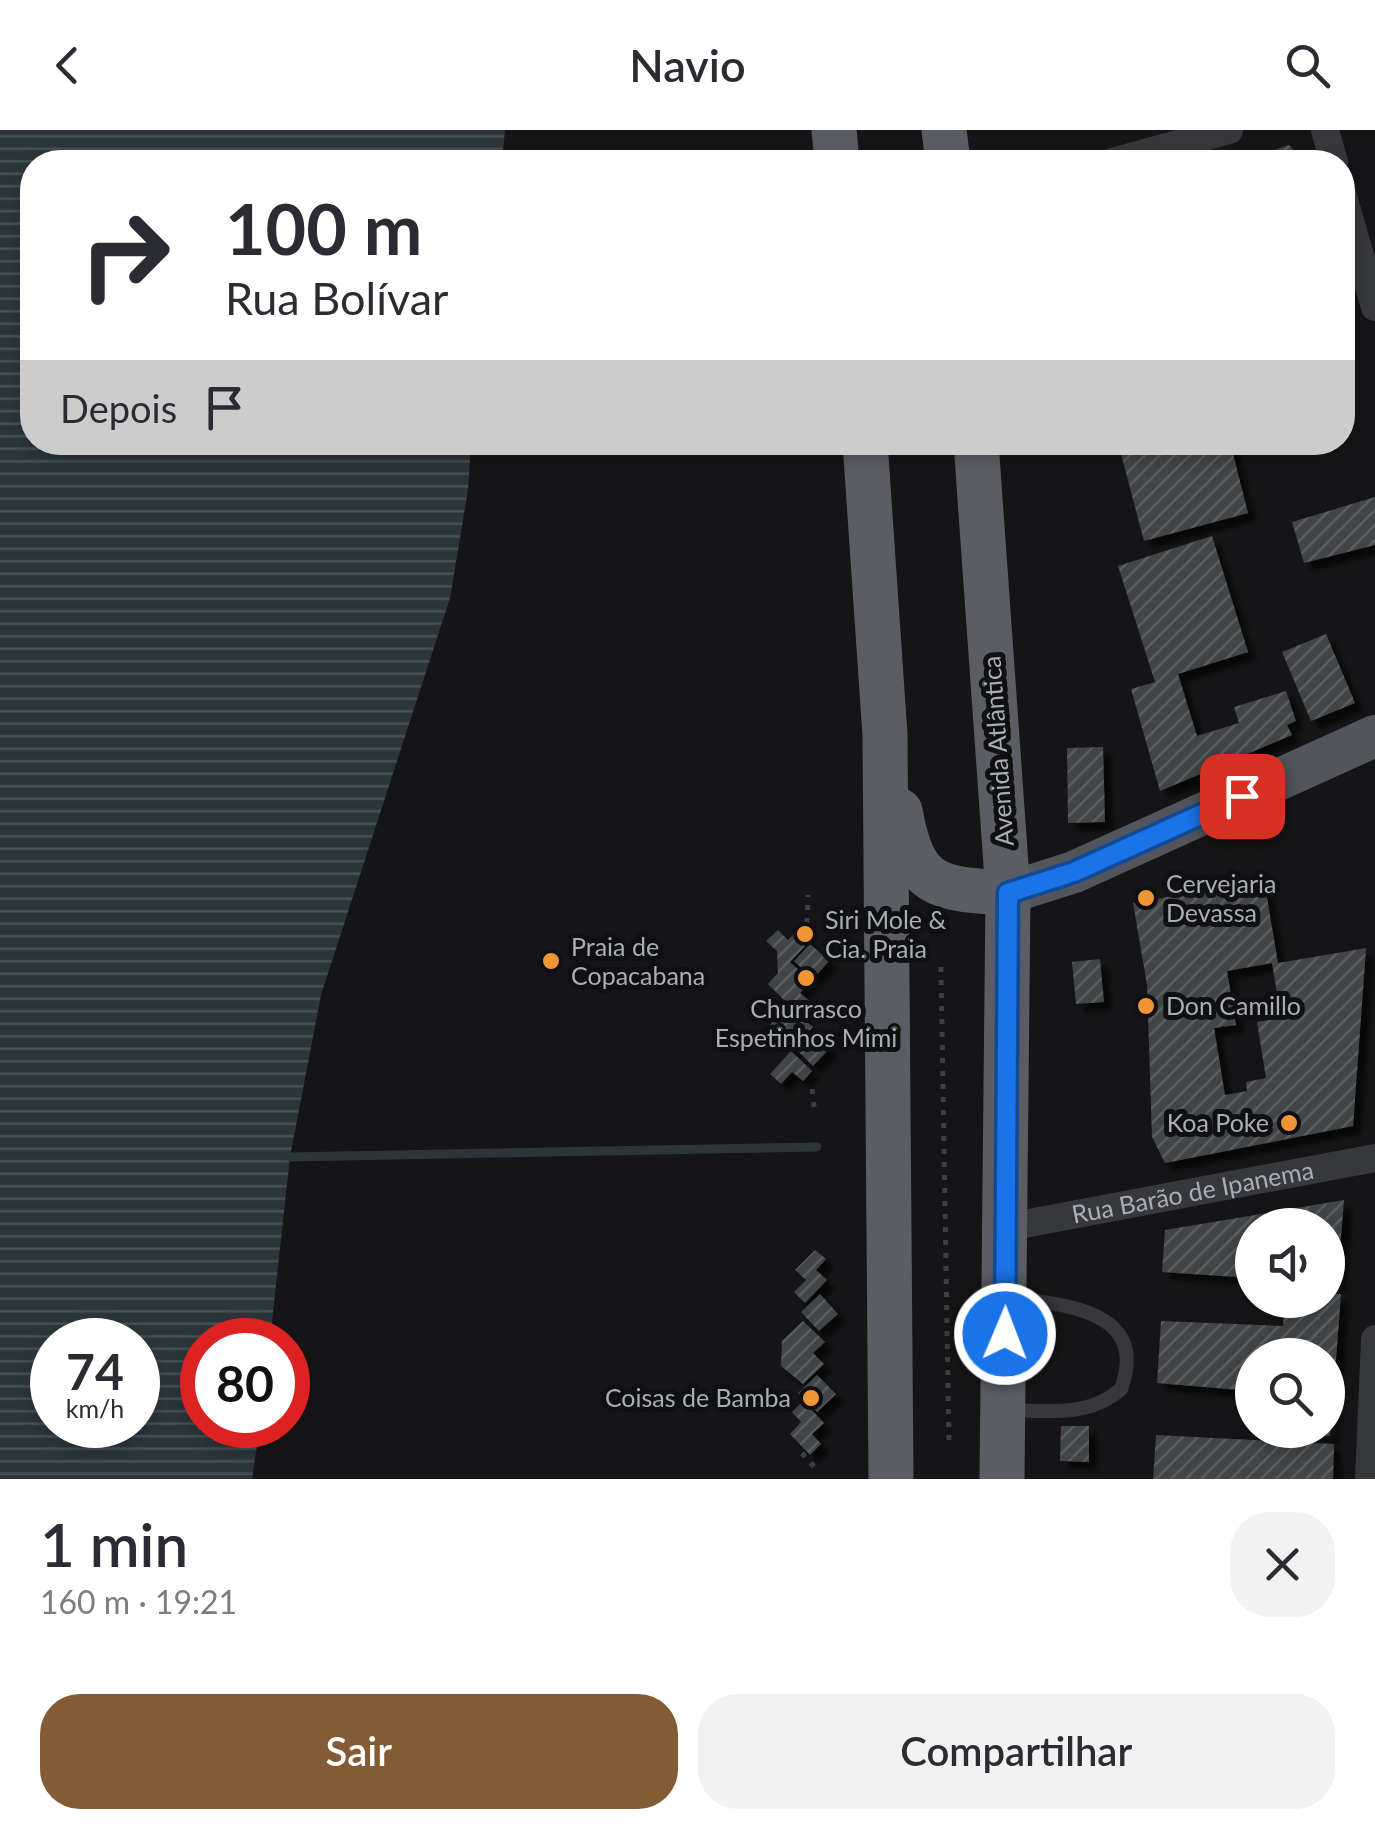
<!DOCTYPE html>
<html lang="pt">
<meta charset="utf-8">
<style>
:root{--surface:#fff;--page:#f2f2f3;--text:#2b2b33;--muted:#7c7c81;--accent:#835b34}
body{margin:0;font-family:Lato,sans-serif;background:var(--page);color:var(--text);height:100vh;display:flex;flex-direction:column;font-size:38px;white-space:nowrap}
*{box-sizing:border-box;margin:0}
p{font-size:32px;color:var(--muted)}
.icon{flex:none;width:55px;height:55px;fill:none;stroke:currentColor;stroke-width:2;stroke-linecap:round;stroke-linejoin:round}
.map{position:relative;height:1349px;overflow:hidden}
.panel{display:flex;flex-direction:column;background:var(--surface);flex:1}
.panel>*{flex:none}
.banner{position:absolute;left:20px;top:20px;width:1335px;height:305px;border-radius:40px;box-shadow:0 5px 15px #0003;background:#fff;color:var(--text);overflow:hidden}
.fabs{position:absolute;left:1235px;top:1078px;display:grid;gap:20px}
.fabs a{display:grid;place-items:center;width:110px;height:110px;border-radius:50%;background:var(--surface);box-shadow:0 5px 15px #0003;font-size:50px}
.speed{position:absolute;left:30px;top:1188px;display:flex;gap:20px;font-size:50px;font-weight:700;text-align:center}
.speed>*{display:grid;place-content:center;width:130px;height:130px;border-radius:50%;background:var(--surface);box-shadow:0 5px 15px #0003;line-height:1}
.speed small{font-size:25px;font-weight:400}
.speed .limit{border:15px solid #d22;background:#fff;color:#111}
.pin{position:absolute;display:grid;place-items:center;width:85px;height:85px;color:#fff;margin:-42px;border-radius:20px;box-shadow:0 5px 15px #0006}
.me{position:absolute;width:110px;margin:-55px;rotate:1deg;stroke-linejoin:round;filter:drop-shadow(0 0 8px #0008)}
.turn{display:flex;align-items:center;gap:35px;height:210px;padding:0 40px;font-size:45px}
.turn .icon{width:130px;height:130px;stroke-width:2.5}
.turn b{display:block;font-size:70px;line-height:85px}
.then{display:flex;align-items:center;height:95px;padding:0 40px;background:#0003;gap:20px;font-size:38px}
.round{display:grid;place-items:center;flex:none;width:105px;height:105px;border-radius:40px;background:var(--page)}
.head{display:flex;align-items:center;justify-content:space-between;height:170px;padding:0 40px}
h1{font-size:60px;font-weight:600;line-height:75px}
.button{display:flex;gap:20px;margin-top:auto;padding:20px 40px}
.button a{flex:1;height:115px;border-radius:40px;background:var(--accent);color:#fff;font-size:40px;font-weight:600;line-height:115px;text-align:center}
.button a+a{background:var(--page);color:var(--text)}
header{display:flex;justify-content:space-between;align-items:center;height:130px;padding:0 40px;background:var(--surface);font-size:45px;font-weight:600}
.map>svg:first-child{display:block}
</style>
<header><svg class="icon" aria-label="back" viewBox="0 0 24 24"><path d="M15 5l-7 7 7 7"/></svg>Navio<svg class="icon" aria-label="search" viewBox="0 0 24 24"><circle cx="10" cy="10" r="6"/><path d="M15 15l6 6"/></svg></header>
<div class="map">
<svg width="1375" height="1349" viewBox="0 0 1375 1349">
<defs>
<pattern id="water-rules" width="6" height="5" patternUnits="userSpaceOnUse" patternTransform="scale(2.5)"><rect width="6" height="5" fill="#2b363b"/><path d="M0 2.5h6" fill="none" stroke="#475155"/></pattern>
<pattern id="building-hatch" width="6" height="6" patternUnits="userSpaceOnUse" patternTransform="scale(2.5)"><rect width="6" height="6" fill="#414447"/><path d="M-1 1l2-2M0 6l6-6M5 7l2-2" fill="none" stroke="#5a5c5f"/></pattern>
<filter id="shadow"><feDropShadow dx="8" dy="8" stdDeviation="2.5" flood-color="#0009"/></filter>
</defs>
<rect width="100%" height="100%" fill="#151517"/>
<path fill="url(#water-rules)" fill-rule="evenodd" d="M0 0H505L502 32H32V312L471 313 468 360 450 468 321 865 290 1027 270 1210H202V1295H260L252 1349H0ZM52 1210H138V1295H52Z"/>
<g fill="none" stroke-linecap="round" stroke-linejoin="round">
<path stroke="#2b363b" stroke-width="9" d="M290 1027 817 1017"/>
</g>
<path fill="url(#building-hatch)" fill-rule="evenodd" filter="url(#shadow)" d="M1289 15 1306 32H1238Z
M1137 312H1230L1248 383 1144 411 1121 324 1139 319Z
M1375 367V415L1304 433 1292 392Z
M1212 406 1248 522 1178 544 1197 606 1239 593 1234 577 1286 561 1296 591 1287 595 1292 605 1160 661 1131 559 1155 552 1118 436Z
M1326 504 1355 573 1311 591 1282 522Z
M1103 617 1105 692 1068 693 1067 618Z
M1264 750 1278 833 1366 818 1353 996 1165 1033 1152 1007 1147 855 1133 773ZM1272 833 1281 888 1257 892 1266 948 1246 952 1247 961 1225 965 1214 898 1236 895 1227 841Z
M799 799 810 811 790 832 811 851 800 863 813 874 801 887 813 897 791 920 767 898 789 875 768 854 778 843 777 821 766 811 778 800 788 810Z
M810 814 829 831 813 849 794 831Z
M1100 829 1104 872 1076 874 1072 832Z
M813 903 830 918 813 936 797 920Z
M791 921 812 941 803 951 792 942 781 954 770 944Z
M1344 1070 1337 1154 1328 1153V1095H1252V1148L1162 1142 1165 1100Z
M815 1120 826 1129 816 1140 827 1150 805 1173 794 1162 806 1150 795 1140Z
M820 1164 838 1184 819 1201 801 1182Z
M1328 1164H1341L1330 1306 1303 1303 1328 1300V1225H1252V1261L1157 1253 1161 1191 1283 1196 1285 1170H1328Z
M803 1191 825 1212 813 1223 824 1234 803 1254 781 1236 782 1211Z
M817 1245 836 1264 817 1282 798 1263Z
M803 1271 824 1293 812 1304 821 1314 810 1325 790 1304 801 1292 792 1282Z
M1061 1296H1089V1332L1060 1331Z
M1156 1305 1334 1314 1333 1349H1153Z"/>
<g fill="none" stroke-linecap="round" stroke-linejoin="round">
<path stroke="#3c3f43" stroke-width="5" stroke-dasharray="5 8" stroke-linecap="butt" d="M807 793 808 765
M941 837 949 1313
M812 959 815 985
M802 1323 817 1340"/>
<path stroke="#36383c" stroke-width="14" d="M1007 1167C1063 1175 1150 1179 1121 1259 1090 1287 1048 1281 1008 1280"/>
<g stroke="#36383c" stroke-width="28">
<path d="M1325 0 1334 32"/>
<path d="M1112 32 1229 0"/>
<path d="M1342 63 1375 177"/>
<path id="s1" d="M1008 1097 1375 1028"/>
<path d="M1369 1349 1375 1209"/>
</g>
<path stroke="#52555b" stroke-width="42" d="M1008 763 1074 742 1375 606"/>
<path stroke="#5a5e64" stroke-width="45" d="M834 0 837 32
M944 0 948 32
M865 312 885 605 891 1349
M976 312 1008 763 1002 1349
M900 681C914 758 936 759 1008 763"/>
</g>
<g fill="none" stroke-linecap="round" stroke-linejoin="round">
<defs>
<path id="route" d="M1005 1204 1008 763 1074 742 1242 666"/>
</defs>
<use href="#route" stroke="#114b97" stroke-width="25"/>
<use href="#route" stroke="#1a73e8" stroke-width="18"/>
</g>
<g fill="#ef9536" stroke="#101012" stroke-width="4">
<circle cx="1146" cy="768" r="10"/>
<circle cx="805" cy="804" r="10"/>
<circle cx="551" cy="831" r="10"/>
<circle cx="806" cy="848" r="10"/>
<circle cx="1146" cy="876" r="10"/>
<circle cx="1289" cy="993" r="10"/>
<circle cx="811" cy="1268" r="10"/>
</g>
<g text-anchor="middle" stroke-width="10" stroke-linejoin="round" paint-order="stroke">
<g font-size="25" fill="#a7aeb7" stroke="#101012">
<text transform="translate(998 621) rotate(-94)" y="9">Avenida Atlântica</text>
<text dy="9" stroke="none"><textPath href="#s1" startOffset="188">Rua Barão de Ipanema</textPath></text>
</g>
<g font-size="25" fill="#a7aeb7" stroke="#101012" text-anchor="start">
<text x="1166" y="763">Cervejaria<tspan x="1166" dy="29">Devassa</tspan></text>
<text x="825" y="799">Siri Mole &amp;<tspan x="825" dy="29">Cia. Praia</tspan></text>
<text x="571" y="826">Praia de<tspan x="571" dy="29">Copacabana</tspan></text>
<text x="1166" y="885">Don Camillo</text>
<text x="806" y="888" text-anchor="middle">Churrasco<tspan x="806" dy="29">Espetinhos Mimi</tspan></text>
<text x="1269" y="1002" text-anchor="end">Koa Poke</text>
<text x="791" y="1277" text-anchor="end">Coisas de Bamba</text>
</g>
</g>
</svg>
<div class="fabs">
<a><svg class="icon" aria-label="sound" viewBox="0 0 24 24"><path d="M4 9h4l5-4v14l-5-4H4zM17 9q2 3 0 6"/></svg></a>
<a><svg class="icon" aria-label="search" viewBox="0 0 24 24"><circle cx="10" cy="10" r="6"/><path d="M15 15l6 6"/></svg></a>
</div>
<div class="speed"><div>74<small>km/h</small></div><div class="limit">80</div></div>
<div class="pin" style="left:1242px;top:666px;background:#d93025"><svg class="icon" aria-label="arrive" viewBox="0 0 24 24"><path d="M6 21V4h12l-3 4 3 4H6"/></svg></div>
<svg class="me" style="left:1005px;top:1204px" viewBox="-20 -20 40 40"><circle r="17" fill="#1a73e8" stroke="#fff" stroke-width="3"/><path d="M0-11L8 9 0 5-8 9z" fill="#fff"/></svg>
<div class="banner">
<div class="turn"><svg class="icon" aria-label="right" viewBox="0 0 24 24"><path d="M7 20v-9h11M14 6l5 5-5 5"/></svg><div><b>100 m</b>Rua Bolívar</div></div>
<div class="then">Depois<svg class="icon" aria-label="arrive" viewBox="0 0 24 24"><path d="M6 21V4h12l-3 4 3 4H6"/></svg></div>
</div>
</div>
<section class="panel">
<div class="head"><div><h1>1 min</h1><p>160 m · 19:21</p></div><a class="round"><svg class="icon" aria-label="close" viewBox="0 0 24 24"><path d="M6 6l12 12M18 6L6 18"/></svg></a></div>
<div class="button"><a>Sair</a><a>Compartilhar</a></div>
</section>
